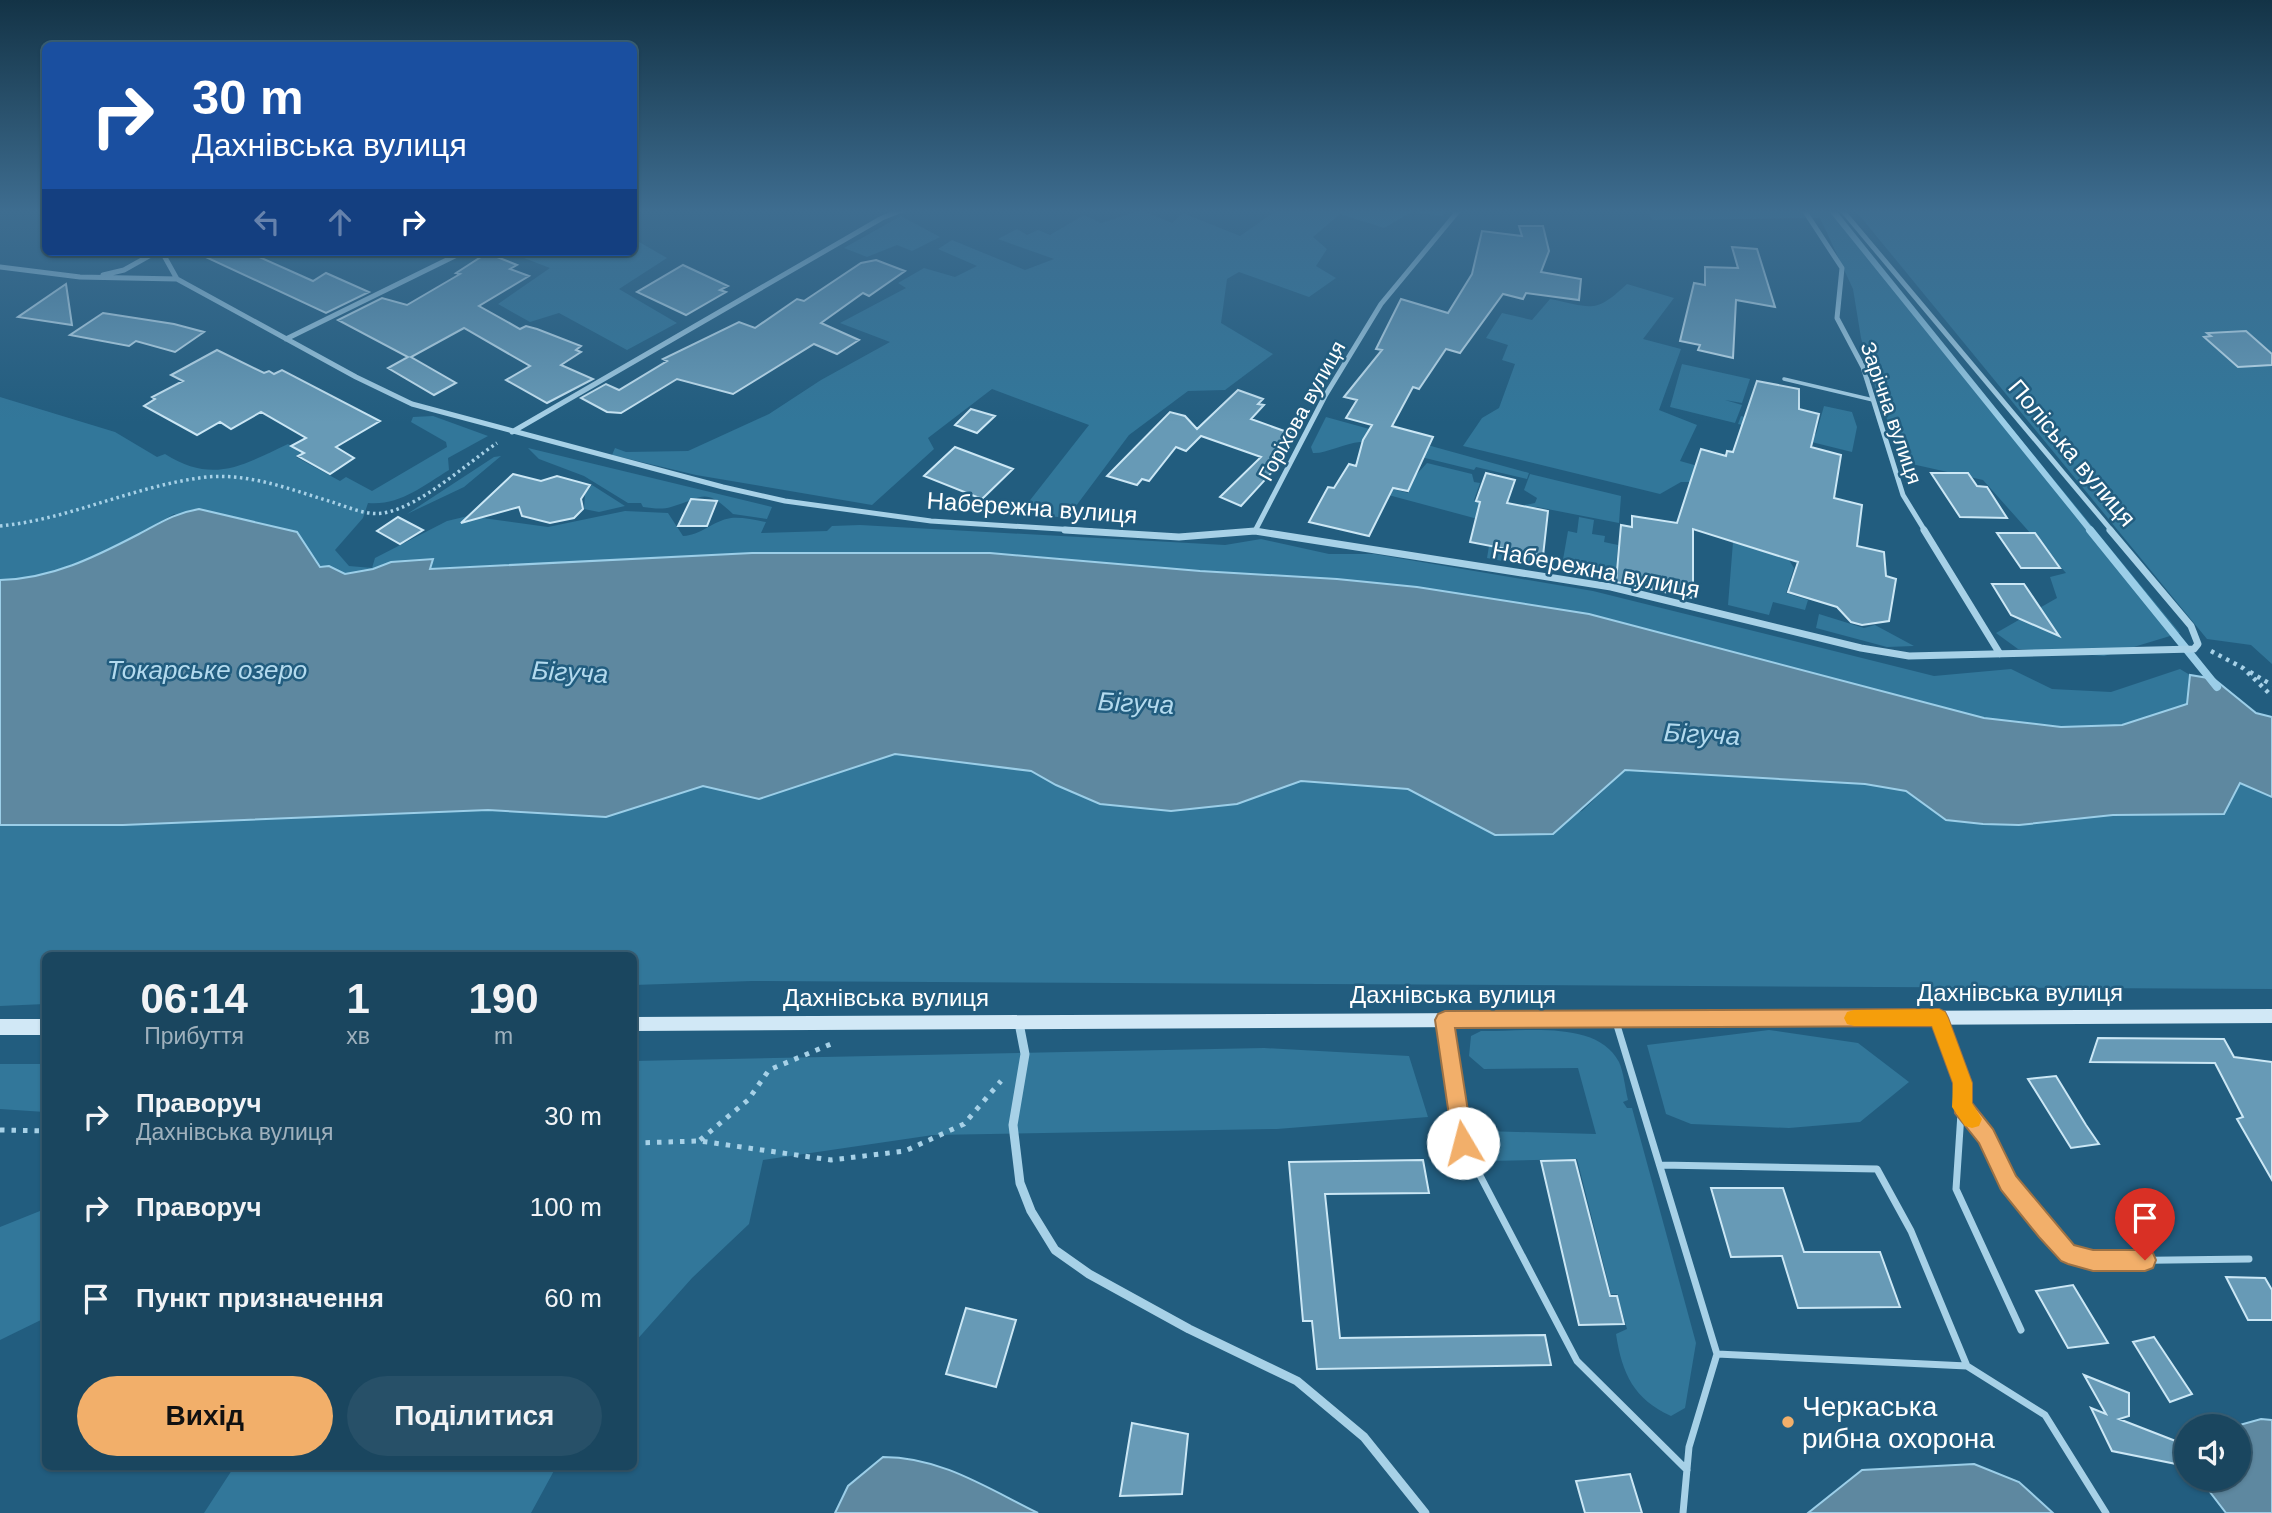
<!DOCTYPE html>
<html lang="uk">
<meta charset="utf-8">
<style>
:root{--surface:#1a465f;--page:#275068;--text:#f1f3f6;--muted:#9fb1bd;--line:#385e74;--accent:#f2af6a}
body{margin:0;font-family:Arial,sans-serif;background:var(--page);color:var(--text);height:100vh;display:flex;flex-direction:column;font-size:26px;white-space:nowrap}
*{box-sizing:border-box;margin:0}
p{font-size:23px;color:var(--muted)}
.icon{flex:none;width:38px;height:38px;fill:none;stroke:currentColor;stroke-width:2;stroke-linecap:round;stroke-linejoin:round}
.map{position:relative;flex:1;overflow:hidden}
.side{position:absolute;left:42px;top:952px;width:595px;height:518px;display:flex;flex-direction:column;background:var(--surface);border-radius:10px;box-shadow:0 2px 5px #0004,0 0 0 2px var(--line)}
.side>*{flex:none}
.guide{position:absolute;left:42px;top:42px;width:595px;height:214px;border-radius:10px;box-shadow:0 2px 5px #0004,0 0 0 2px var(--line);background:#1a4fa0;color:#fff;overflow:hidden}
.controls{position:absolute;left:2174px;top:1414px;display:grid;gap:14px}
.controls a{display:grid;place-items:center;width:77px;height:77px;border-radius:50%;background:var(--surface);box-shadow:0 2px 5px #0004,0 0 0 2px var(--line);font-size:35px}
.pin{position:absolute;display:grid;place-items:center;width:60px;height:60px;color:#fff;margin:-72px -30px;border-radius:50% 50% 50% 0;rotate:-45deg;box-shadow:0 0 7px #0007}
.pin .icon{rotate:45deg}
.me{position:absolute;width:77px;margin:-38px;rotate:352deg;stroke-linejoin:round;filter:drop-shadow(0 0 5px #0008)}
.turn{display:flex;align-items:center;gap:24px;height:147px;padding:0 35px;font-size:32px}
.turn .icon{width:91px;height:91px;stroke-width:2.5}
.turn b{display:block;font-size:49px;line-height:60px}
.lanes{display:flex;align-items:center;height:66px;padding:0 35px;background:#0003;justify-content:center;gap:35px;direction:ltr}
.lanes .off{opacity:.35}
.eta{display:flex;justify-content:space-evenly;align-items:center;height:119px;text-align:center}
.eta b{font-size:42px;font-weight:700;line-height:49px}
.button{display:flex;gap:14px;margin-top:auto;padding:14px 35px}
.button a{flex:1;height:80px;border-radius:42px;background:var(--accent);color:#111;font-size:28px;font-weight:700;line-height:80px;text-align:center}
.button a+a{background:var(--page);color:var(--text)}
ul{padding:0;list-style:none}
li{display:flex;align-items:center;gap:21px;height:91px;padding:0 35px}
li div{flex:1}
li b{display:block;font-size:26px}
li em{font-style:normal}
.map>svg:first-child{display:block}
</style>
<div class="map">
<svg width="2272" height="1513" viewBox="0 0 2272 1513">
<rect width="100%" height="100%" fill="#225d7f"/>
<path fill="#32779a" d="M1141 210 1172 223 1183 213 1240 236 1277 210H1446L1443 216 1412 212 1384 228 1340 214 1313 237 1327 249 1316 266 1336 278 1309 297 1239 272 1227 279 1221 323 1273 354 1225 390 1188 391 1129 435 1067 518 1020 513 1089 425 992 389 928 438 934 449 872 505 696 475 612 455 615 448 626 452 688 451 769 414 821 380 890 342 840 323 906 288 898 283 924 268 955 277 977 266 938 249 952 240 1025 270 1054 259 998 239 1017 229 1027 235 1038 230 1050 235 1084 215 1101 223Z
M1647 210H1832L2180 633 2104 656 2018 649 1996 633 2057 598 2050 577 2066 573 1983 480 1903 462 1876 390 1861 338 1853 289 1820 218 1652 220Z
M1855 210H2272V664L2251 645 2207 639Z
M901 216 940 237 912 251 897 245 867 257 844 248Z
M634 239 667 258 619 289 677 323 627 350 559 313 530 322 498 304 550 268 516 255C524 249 537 251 546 257L555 252H634Z
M1627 284 1674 298 1643 339 1681 349 1659 410 1697 425 1680 461 1705 468 1700 482H1681L1660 494 1463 446 1482 418 1499 408 1515 364 1502 360 1508 345 1486 338 1502 313 1532 320 1550 299C1592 307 1594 315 1627 284Z
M1682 364 1750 379 1742 403 1725 400 1742 405 1735 423 1670 407Z
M0 397 115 432 157 457 165 454C213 484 241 466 288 444L301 453 296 457 340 481 346 477 372 491 447 447 446 442 411 422 413 417 433 416 488 436 448 458 449 470C423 486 399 506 368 503L363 518 335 550 349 566 372 568 375 558 447 521 468 516 548 527 625 511 668 513 683 536C702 535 712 521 731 518 742 517 755 520 766 522L761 533 827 531 832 526 860 525 1225 545 1261 539 1329 554H1374L1593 591 1934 676 2011 669 2052 689 2111 692 2180 669 2190 675 2187 704 2122 725 2061 727 1984 718 1589 614 1417 587 1337 579 1200 571 990 553H752L430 569 432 560 391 562 373 569 345 574 174 514C120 544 64 578 0 580Z
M1824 406 1852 412 1857 427 1852 452 1738 424 1741 416 1816 434Z
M1326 417 1529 473 1527 479 1476 467 1474 470 1360 442C1345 443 1325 454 1313 453L1311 447Z
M528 448 772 507 767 519 733 514C703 486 704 498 671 507 662 510 652 508 643 507L641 503H628L584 476 539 459Z
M501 456 464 487 407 514 494 457Z
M1427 463 1472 474 1474 482 1480 483 1474 500 1507 509 1535 503 1537 498 1524 490 1530 474 1621 496 1619 523 1537 507 1474 518 1340 482 1343 476 1408 493 1416 475Z
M592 485 625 506 599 512 584 509 585 494Z
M1579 517 1594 520 1592 534 1605 536 1604 542 1618 545 1615 580 1561 571 1568 531 1577 533Z
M1733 542 1789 560 1794 568 1786 593 1808 600 1805 610 1773 602 1769 615 1728 605Z
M1489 546 1531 554 1528 566 1487 558Z
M1819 614 1864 628 1875 625 1914 646 1887 647 1816 628Z
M895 754 1031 771 1056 785 1100 804 1170 811 1237 804 1301 781 1408 789 1495 835 1582 811 1625 770 1865 784 1906 791 1946 820 2019 825 2113 815 2239 783 2272 797V989L752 981 634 985V956H46L45 1004 0 1006V825H123L489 810 606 817 703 786 759 799Z
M1769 1030 1858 1043 1909 1082 1860 1122 1789 1128 1691 1124 1666 1114 1647 1045Z
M1481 1031C1523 1032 1597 1019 1619 1062 1624 1073 1625 1088 1628 1100L1623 1102 1627 1108H1632L1696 1343 1685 1408 1671 1416C1634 1399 1622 1374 1616 1334L1627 1329 1617 1294H1611L1577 1159 1487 1161 1476 1151 1477 1137 1483 1131 1596 1134 1578 1068 1484 1069 1469 1056 1471 1036Z
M1264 1048 1409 1056 1428 1117 1277 1129 933 1135 763 1160 749 1224 692 1278 634 1343V1061Z
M0 1064H45V1112L0 1109Z
M45 1209V1318L0 1340V1227Z
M234 1467V1466L556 1467 531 1513H204Z"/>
<path fill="#5e88a0" stroke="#9bcee8" stroke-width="2" d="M199 509 297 532 320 567 329 566 345 574 373 569 391 562 433 559 430 569 752 553H990L1200 571 1337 579 1417 587 1589 614 1984 718 2061 727 2122 725 2187 704 2190 675 2214 679 2256 713 2272 717V797L2240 783 2224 814 2113 815 2019 825 1983 824 1946 820 1906 791 1865 784 1625 770 1553 834 1495 835 1408 789 1301 781 1237 804 1171 811 1100 804 1056 785 1031 771 895 754 759 799 703 786 606 817 488 810 123 825H0V580C51 579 95 557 139 534 160 523 175 513 199 509Z
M2261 1419 2272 1420V1513H2226L2200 1479H2238L2236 1426Z
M883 1457C941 1457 987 1488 1038 1513H835L848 1486Z
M1974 1464 2019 1482 2053 1513H1808L1862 1470Z"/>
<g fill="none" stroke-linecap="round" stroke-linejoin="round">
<path stroke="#9bcee8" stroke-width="6" d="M1832 210 2091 531"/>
<path stroke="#9bcee8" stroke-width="8" d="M2090 530 2217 687"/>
</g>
<path fill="#679ab6" stroke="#cbe7f5" stroke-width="2" d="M1519 226H1543L1549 251 1541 272 1581 279 1579 300 1526 293 1523 299 1503 294 1460 353 1446 349 1419 389 1413 387 1392 426 1433 437 1408 491 1393 488 1369 536 1309 522 1328 487 1334 488 1349 464 1356 466 1363 440 1372 425 1346 418 1357 400 1344 397 1382 350 1376 349 1401 299 1448 313 1472 274 1482 231 1522 236Z
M1732 247 1757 249 1775 307 1736 300 1733 358 1698 350 1700 345 1680 341 1694 283 1705 285V267L1738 268Z
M195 252H248L313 281 326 273 369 292 326 313Z
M487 253 517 265 510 269 529 276 479 306 520 329 526 326 537 329 581 346 576 350 581 352 561 365 593 379 547 403 506 380 530 366 464 328 411 357 456 383 434 395 388 368 408 357 338 320 382 298 407 305 460 274 456 273Z
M876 260 905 271 869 296 863 293 821 323 859 340 837 354 814 344 733 394 677 379 621 413 607 412 581 398 606 384 619 390 667 361 663 359 739 322 755 328 797 299 804 301 861 263Z
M683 265 728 286 720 290 726 292 686 315 637 292Z
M66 284 72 325 18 317Z
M103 313 174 324 204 332 175 352 136 341 129 346 70 335Z
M2246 331 2272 354V365L2238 367 2204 337 2211 336 2207 333Z
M217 350 264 373 269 371 274 374 282 370 380 421 336 447 354 458 330 474 298 456 304 453 291 446 306 438 261 412 231 429 220 422 197 435 144 406 155 399 152 397 183 381 171 375Z
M1757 381 1799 389V409L1819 414 1811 447 1841 455 1834 498 1862 505 1857 546 1884 552 1886 576 1896 579 1889 621 1862 625 1851 622 1837 607 1788 592 1798 562 1693 529V598L1616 582 1621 525 1632 527V516L1677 523 1701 449 1726 456 1727 451 1733 452Z
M1238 390 1263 399 1258 404 1264 405 1251 419 1290 433 1276 452 1284 459 1241 506 1220 497 1261 457 1201 436 1186 451 1176 447 1149 481 1142 479 1137 485 1107 476 1170 412 1185 416 1197 429Z
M971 409 995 416 977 433 955 425Z
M955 447 1013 469 982 499 924 476Z
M1486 473 1515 480 1507 503 1548 511 1543 556 1470 542 1480 502 1476 501Z
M1931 473H1968L1977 486 1987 487 2007 518 1960 517Z
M513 474 541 481 557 476 590 485 581 499 583 509 574 518 550 523 522 516 519 507 461 523Z
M691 499 717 501 707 526H678Z
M398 517 423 530 400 544 377 531Z
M1997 533H2035L2060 568H2021Z
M1992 584H2024L2059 636 2011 615Z
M2098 1038 2224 1039 2234 1057 2272 1062V1180L2237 1119 2243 1117 2215 1063 2090 1062Z
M2056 1076 2086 1125 2099 1144 2071 1148 2028 1079Z
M1423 1160 1429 1193 1325 1194 1340 1338 1545 1335 1551 1365 1317 1369 1312 1321H1303L1289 1162Z
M1575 1160 1610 1296H1617L1624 1324 1579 1325 1541 1161Z
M1711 1188H1783L1804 1252H1880L1900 1307 1798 1308 1782 1256 1731 1257Z
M2226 1277 2265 1278 2272 1290V1320H2248Z
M2073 1285 2108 1343 2068 1348 2036 1291Z
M966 1308 1016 1320 996 1387 946 1374Z
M2154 1337 2192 1394 2170 1402 2133 1342Z
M2084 1375 2129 1393V1416L2119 1419 2186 1445V1466L2112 1451 2091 1408 2106 1414Z
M1132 1423 1188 1434 1182 1494 1120 1496Z
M1630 1474 1642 1513H1585L1576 1481Z"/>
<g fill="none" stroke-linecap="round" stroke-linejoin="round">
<path stroke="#a7d1e7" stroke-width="3.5" stroke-dasharray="2.5 3.5" stroke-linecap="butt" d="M0 526C71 519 136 485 207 477 250 473 292 490 332 502 348 507 367 516 384 513 421 506 466 464 497 443"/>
<path stroke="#a7d1e7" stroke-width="4.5" stroke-dasharray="3.5 5" stroke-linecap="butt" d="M2211 651 2243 668 2272 696
M2250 672 2272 685"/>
<path stroke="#a7d1e7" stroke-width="5" stroke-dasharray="4.5 7" stroke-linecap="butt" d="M0 1130 46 1131
M700 1140 748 1100 769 1070 831 1044
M634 1143 700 1141 831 1160 905 1151 964 1124 1001 1081"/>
<path stroke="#a7d1e7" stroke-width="3.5" d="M1784 379 1873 400"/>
<path stroke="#a7d1e7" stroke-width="7" d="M1940 1021 1963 1083 1956 1189 2021 1330
M1616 1022 1717 1354 1689 1447 1683 1513
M1445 1023 1463 1143 1577 1361 1687 1470
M1962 1107 1986 1136 2009 1183 2068 1254 2093 1261 2249 1259
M1661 1165 1877 1169 1911 1231 1967 1366
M1717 1354 1967 1366 2045 1415 2106 1513"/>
<path stroke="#a7d1e7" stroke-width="5" d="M1804 210 1842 268 1837 318 1863 367 1903 495 1925 531
M1842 210 2112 531
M162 252 177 279
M0 267 80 277 177 279 356 377 412 404 723 487 785 501 931 521 1092 531
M103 275 124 270 156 252
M286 339 463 252
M512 432 882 218 902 210
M1250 531H1257
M1255 531 1325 396 1381 304 1459 210"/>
<path stroke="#a7d1e7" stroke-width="7" d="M1065 530 1179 537 1255 531 1611 587 1861 648 1909 656 2194 649 2198 644 2191 626 2110 530
M1924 530 2000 654"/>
<path stroke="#a7d1e7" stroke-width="9" d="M1019 1023 1025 1054 1013 1125 1020 1183 1031 1211 1055 1250 1089 1274 1189 1329 1297 1381 1364 1437 1425 1513"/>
<path fill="#d1e8f6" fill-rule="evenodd" d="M2272 1009V1023L634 1031V1017Z
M0 1019H46V1035H0Z"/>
</g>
<linearGradient id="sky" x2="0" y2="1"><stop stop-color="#133346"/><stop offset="0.5" stop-color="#3e6d90"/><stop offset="1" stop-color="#3e6d90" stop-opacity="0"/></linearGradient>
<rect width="2272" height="422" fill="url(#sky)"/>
<path fill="#f2af6a" stroke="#9d7245" stroke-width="2" d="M1939 1009 1945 1012 1948 1018 1972 1083V1103L1993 1129 2016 1176 2074 1245 2093 1250H2145L2153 1253 2156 1260 2153 1268 2145 1271H2093L2068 1264 2061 1261 2039 1237 2001 1190 1979 1143 1955 1113 1953 1083 1932 1026 1455 1028 1473 1143 1470 1150 1463 1152 1456 1150 1453 1143 1435 1020 1438 1014 1445 1011Z"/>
<path fill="#f59e0b" d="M1939 1009 1945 1012 1948 1018 1972 1083V1103L1982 1119 1979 1126 1972 1128 1965 1126 1952 1107 1953 1083 1932 1026H1854L1847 1024 1844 1018 1847 1012 1854 1010Z"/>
<circle fill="#f2af6a" stroke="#225d7f" stroke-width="2.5" cx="1788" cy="1422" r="7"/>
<g text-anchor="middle" stroke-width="5" stroke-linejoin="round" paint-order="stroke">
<g font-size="21" fill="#fff" stroke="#225d7f">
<text transform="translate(1302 411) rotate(-61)" y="7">Горіхова вулиця</text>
<text transform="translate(1891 413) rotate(71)" y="7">Зарічна вулиця</text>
</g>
<g font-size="24" fill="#fff" stroke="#225d7f">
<text transform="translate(2072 453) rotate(50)" y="8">Поліська вулиця</text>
<text transform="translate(1032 508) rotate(4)" y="8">Набережна вулиця</text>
<text transform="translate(1596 570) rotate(11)" y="8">Набережна вулиця</text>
<text x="2020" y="1001">Дахнівська вулиця</text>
<text x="1453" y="1003">Дахнівська вулиця</text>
<text x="886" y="1006">Дахнівська вулиця</text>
</g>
<g font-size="26" font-style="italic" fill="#b3daee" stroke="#225d7f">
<text x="207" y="679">Токарське озеро</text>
<text transform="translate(570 672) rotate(3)" y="9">Бігуча</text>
<text transform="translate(1136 703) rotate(3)" y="9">Бігуча</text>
<text transform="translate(1702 734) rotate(3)" y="9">Бігуча</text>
</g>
<g font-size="28" fill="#fff" stroke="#225d7f" text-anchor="start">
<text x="1802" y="1416">Черкаська<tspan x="1802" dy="32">рибна охорона</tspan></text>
</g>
</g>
</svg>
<div class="controls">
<a><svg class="icon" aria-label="sound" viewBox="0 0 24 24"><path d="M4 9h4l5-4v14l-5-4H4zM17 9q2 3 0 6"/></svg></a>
</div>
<div class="pin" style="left:2145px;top:1260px;background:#d93025"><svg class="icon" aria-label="arrive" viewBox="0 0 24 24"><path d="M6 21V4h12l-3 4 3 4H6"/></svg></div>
<svg class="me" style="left:1463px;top:1143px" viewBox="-20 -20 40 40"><circle r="19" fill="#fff"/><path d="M0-13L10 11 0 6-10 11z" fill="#f2af6a"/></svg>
<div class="guide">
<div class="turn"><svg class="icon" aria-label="right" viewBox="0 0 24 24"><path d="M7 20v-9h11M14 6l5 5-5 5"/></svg><div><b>30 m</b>Дахнівська вулиця</div></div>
<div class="lanes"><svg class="icon off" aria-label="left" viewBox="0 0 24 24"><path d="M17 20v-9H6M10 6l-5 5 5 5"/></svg><svg class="icon off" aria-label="ahead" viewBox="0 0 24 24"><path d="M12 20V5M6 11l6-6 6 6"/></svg><svg class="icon" aria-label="right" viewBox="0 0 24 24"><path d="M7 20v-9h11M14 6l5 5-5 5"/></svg></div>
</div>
<section class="side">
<div class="eta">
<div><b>06:14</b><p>Прибуття</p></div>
<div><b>1</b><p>хв</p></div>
<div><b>190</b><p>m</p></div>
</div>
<ul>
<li><svg class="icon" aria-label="right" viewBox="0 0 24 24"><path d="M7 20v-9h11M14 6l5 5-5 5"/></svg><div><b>Праворуч</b><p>Дахнівська вулиця</p></div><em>30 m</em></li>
<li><svg class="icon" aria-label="right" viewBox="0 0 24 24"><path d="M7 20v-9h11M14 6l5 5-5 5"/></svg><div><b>Праворуч</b></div><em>100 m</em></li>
<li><svg class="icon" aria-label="arrive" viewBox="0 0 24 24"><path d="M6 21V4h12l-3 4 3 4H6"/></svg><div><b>Пункт призначення</b></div><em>60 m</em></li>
</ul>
<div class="button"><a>Вихід</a><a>Поділитися</a></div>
</section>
</div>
